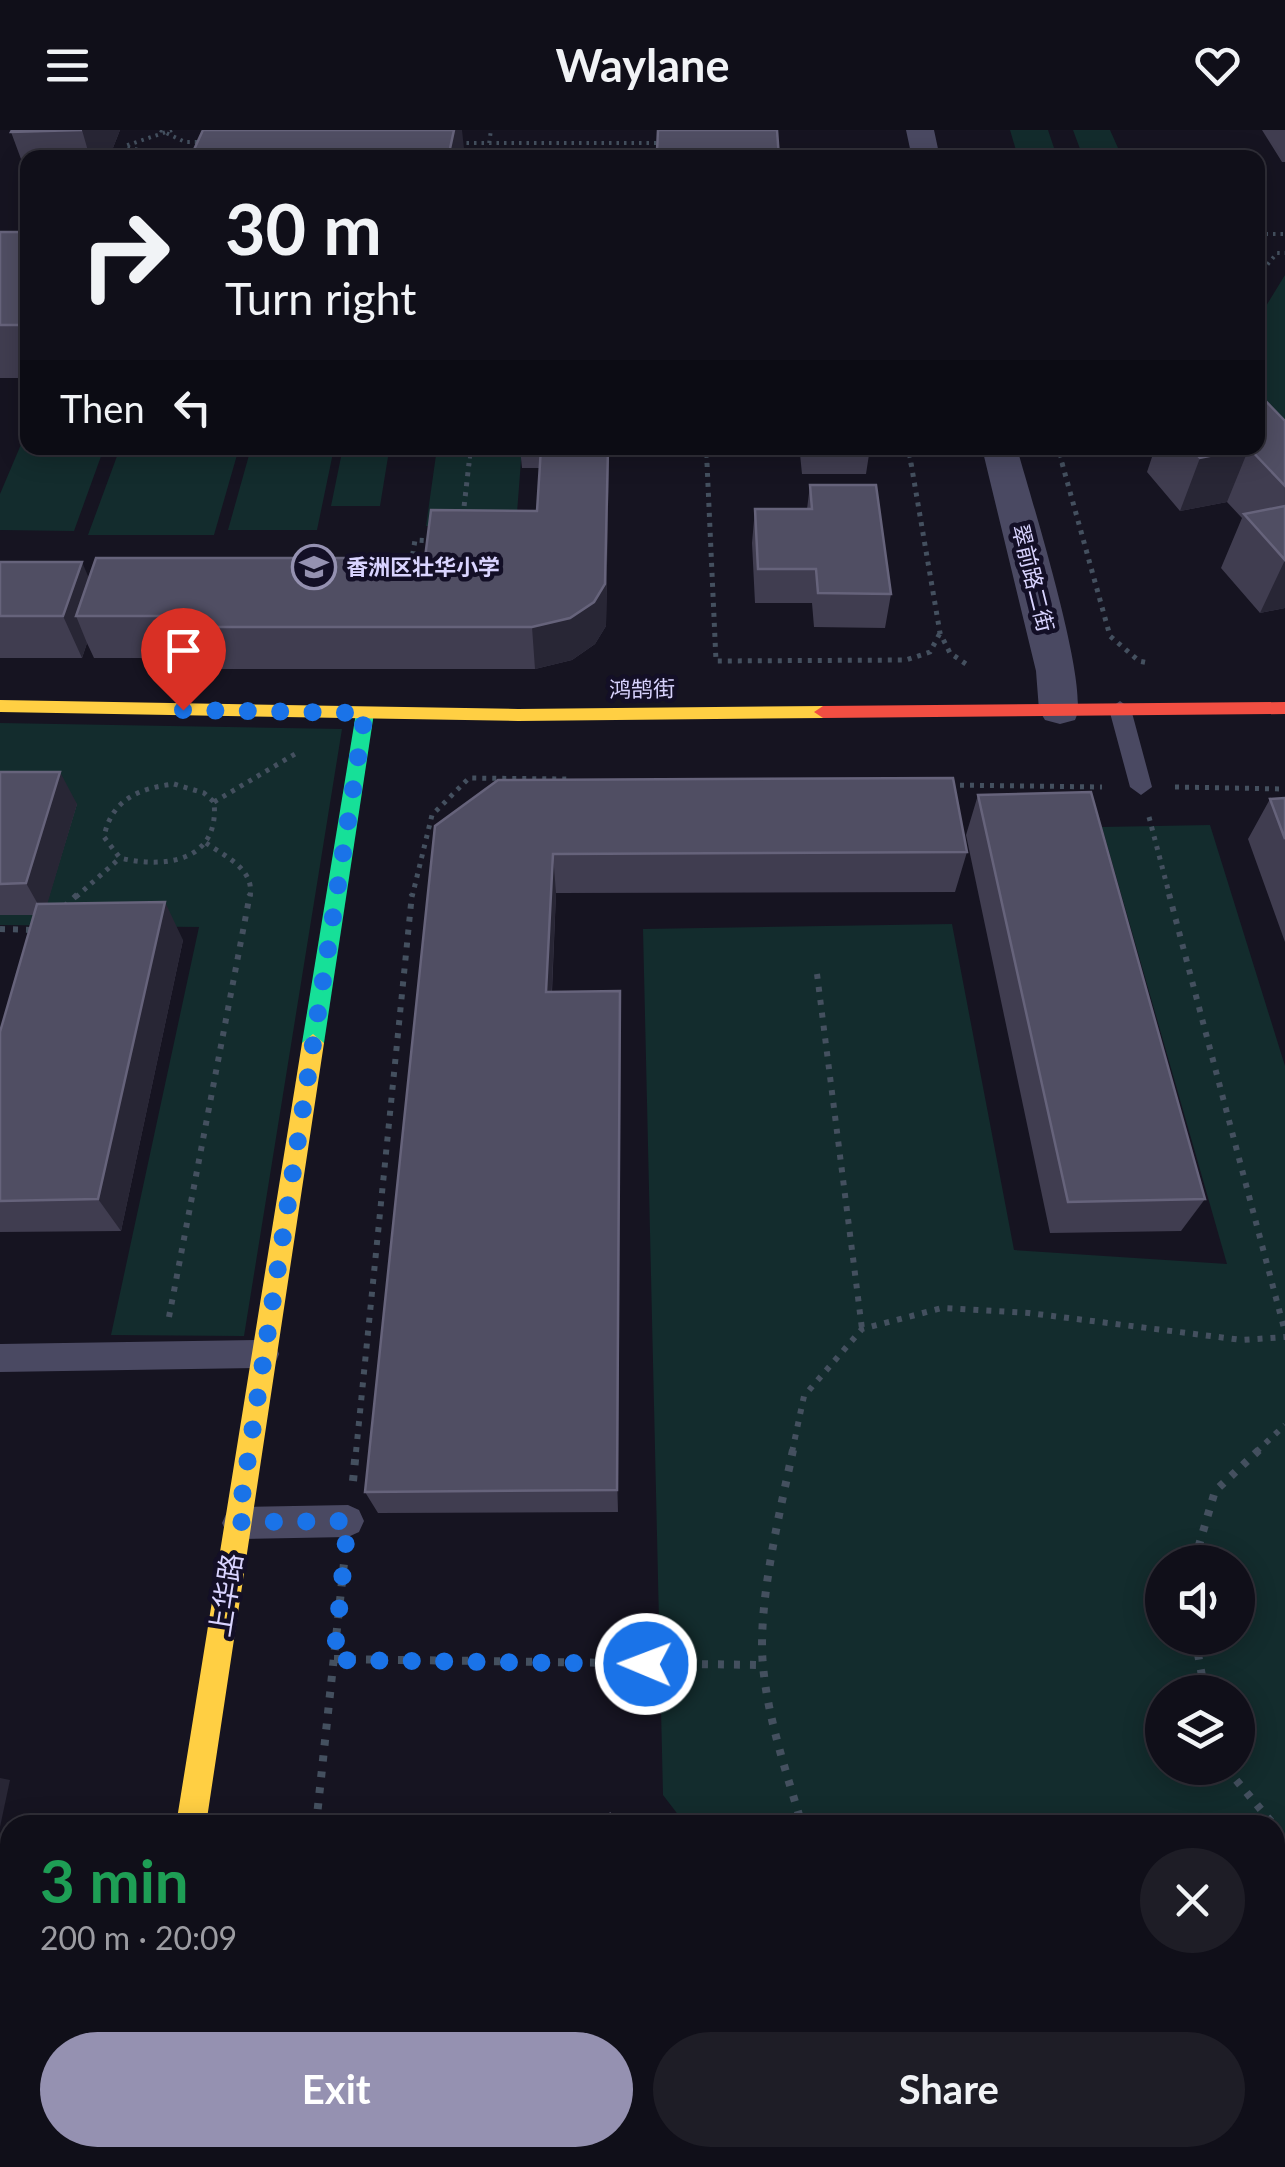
<!DOCTYPE html>
<meta charset="utf-8">
<style>
:root{--surface:#100f19;--page:#1e1d26;--text:#f1f3f6;--muted:#9c9ca2;--line:#302f38;--accent:#9591b1}
body{margin:0;font-family:Lato,"Noto Sans SC",sans-serif;background:var(--page);color:var(--text);height:100vh;display:flex;flex-direction:column;font-size:38px;white-space:nowrap}
*{box-sizing:border-box;margin:0}
p{font-size:32px;color:var(--muted)}
.icon{flex:none;width:55px;height:55px;fill:none;stroke:currentColor;stroke-width:2;stroke-linecap:round;stroke-linejoin:round}
.map{position:relative;flex:1;overflow:hidden}
.panel{position:absolute;left:0px;top:1685px;width:1285px;height:352px;display:flex;flex-direction:column;background:var(--surface);border-radius:30px 30px 0 0;box-shadow:0 5px 25px #0003,0 0 0 2px var(--line)}
.panel>*{flex:none}
.guide{position:absolute;left:20px;top:20px;width:1245px;height:305px;border-radius:20px;box-shadow:0 5px 25px #0003,0 0 0 2px var(--line);background:#100f19;color:var(--text);overflow:hidden}
.controls{position:absolute;left:1145px;top:1415px;display:grid;gap:20px}
.controls a{display:grid;place-items:center;width:110px;height:110px;border-radius:50%;background:var(--surface);box-shadow:0 5px 25px #0003,0 0 0 2px var(--line);font-size:50px}
.pin{position:absolute;display:grid;place-items:center;width:85px;height:85px;color:#fff;margin:-102px -42px;border-radius:50% 50% 50% 0;rotate:-45deg;box-shadow:0 0 10px #0007}
.pin .icon{rotate:45deg}
.me{position:absolute;width:110px;margin:-55px;rotate:271deg;stroke-linejoin:round;filter:drop-shadow(0 0 8px #0008)}
.turn{display:flex;align-items:center;gap:35px;height:210px;padding:0 40px;font-size:45px}
.turn .icon{width:130px;height:130px;stroke-width:2.5}
.turn b{display:block;font-size:70px;line-height:85px}
.then{display:flex;align-items:center;height:95px;padding:0 40px;background:#0003;gap:20px;font-size:38px}
.round{display:grid;place-items:center;flex:none;width:105px;height:105px;border-radius:52px;background:var(--page)}
.head{display:flex;align-items:center;justify-content:space-between;height:170px;padding:0 40px}
h1{font-size:60px;font-weight:700;line-height:75px;color:#1e9e55}
.cta{display:flex;gap:20px;margin-top:auto;padding:20px 40px}
.cta a{flex:1;height:115px;border-radius:60px;background:var(--accent);color:#fff;font-size:40px;font-weight:700;line-height:115px;text-align:center}
.cta a+a{background:var(--page);color:var(--text)}
header{display:flex;justify-content:space-between;align-items:center;height:130px;padding:0 40px;background:var(--surface);font-size:45px;font-weight:700}
.map>svg:first-child{display:block}
</style>
<header><svg class="icon" aria-label="menu" viewBox="0 0 24 24"><path d="M4 6h16M4 12h16M4 18h16"/></svg>Waylane<svg class="icon" aria-label="heart" viewBox="0 0 24 24"><path d="M12 20l-8-8c-3-5 5-10 8-4 3-6 11-1 8 4z"/></svg></header>
<div class="map">
<svg width="1285" height="2037" viewBox="0 0 1285 2037">
<rect width="100%" height="100%" fill="#161421"/>
<path fill="#132c2d" fill-rule="evenodd" d="M1010 0H1048L1057 27H1018Z
M1073 0H1110L1122 27H1083Z
M1285 145V329L1258 299V189Z
M25 305 28 318H104L74 401 0 400V364Z
M120 318H239L214 405H88Z
M251 318H334L317 400H228Z
M437 318H522L516 396H426Z
M341 327H388L380 376H331Z
M0 593 342 599 244 1206 111 1205 199 797 0 795Z
M1210 695 1285 936V2037H1077L1031 2028H1275V1695H686L663 1665 643 799 952 794 1014 1120 1227 1134 1102 697ZM1162 1432H1238V1508H1162ZM1162 1562H1238V1638H1162Z"/>
<g fill="none" stroke-linecap="round" stroke-linejoin="round">
<path stroke="#44505f" stroke-width="4" stroke-dasharray="2.5 5" stroke-linecap="butt" d="M160 0 185 12H206
M459 13H666
M166 28 125 16 172 0
M487 28 491 0
M1258 104H1285
M1258 146 1277 123H1285
M706 318 707 336
M908 318 911 336
M1058 318 1063 336
M469 336 471 318"/>
<path stroke="#44505f" stroke-width="5" stroke-dasharray="4 6" stroke-linecap="butt" d="M707 333 716 531 906 530 930 522 940 503
M911 333 940 503 950 523 969 536
M1062 333 1110 506 1139 531 1149 533
M463 386 469 333
M411 435 415 410 432 411
M174 654 204 663 214 672C220 731 166 739 120 728L104 707C111 670 139 658 174 654Z
M950 655 1102 657
M1175 657 1285 659
M214 672 295 624
M1149 687 1170 767
M206 713C226 727 255 739 250 767
M76 767 120 728
M412 767 432 685 469 648 567 649"/>
<path stroke="#44505f" stroke-width="6" stroke-dasharray="5 8" stroke-linecap="butt" d="M1169 764 1285 1202
M64 777 78 764
M0 799 35 800
M817 844 862 1199
M169 1187 250 764
M356 1322 412 764
M792 1322 804 1266 862 1199 942 1178 1029 1183 1242 1210 1285 1207
M1256 1322 1285 1295"/>
<path stroke="#44505f" stroke-width="8" stroke-dasharray="6 10" stroke-linecap="butt" d="M793 1320C780 1382 757 1474 763 1536 768 1590 787 1644 802 1695
M353 1351 356 1320
M1194 1432 1215 1361 1259 1320
M1195 1508 1205 1562
M334 1529 763 1535
M1226 1638 1274 1695
M316 1695 344 1433
M1275 1697 1285 1709
M1191 2028 1285 2036
M277 2037 278 2028"/>
<path fill="#4a4962" fill-rule="evenodd" d="M1120 571 1131 579 1152 657 1141 665 1130 657 1109 579Z
M264 1210 275 1214 279 1224 275 1234 264 1238 0 1242V1214Z
M348 1375 359 1380 364 1391 359 1402 348 1407 238 1409 227 1404 222 1393 227 1382 238 1377Z"/>
<path fill="#4a4962" fill-rule="evenodd" d="M906 0H934L940 28H912Z
M982 318H1017C1029 362 1092 561 1075 590L1060 594 1045 590 1039 580 1036 541Z
M101 2028H177L176 2037H98Z"/>
<path fill="#16e098" fill-rule="evenodd" d="M365 577 374 583 324 913 313 922 302 913 356 583Z"/>
<path fill="#ffcf43" fill-rule="evenodd" d="M0 570 518 579 823 576 832 582 823 588 518 591 0 582Z
M313 904 324 913 206 1695H176L302 913Z"/>
<path fill="#f24e42" fill-rule="evenodd" d="M1285 572V584L823 588 814 582 823 576Z"/>
</g>
<path fill="#403d50" d="M12 0H120L109 28H28V48L11 2Z
M658 0 779 28H657Z
M1262 0H1285V32H1282Z
M0 102H28V248H0Z
M1285 291V478L1260 483 1221 438 1242 388 1227 372 1180 381 1147 342 1155 318H1258Z
M520 318H609L606 496 595 514 572 530 535 539H215L212 528H94L87 513 82 528H0V432L89 448 425 428 537 381 540 338H522Z
M748 318H870L866 344H802L800 324H749Z
M810 355 891 464 885 498 814 497 812 473H755L752 413 755 379H807Z
M0 642 77 674 47 773 183 810 121 1101 0 1102V902L34 785H0Z
M978 665 1205 1069 1181 1101 1050 1103 966 705Z
M1285 668V812L1248 709 1270 669Z
M435 696 967 722 955 762 556 763 552 862 620 861 618 1382 378 1383 365 1362Z"/>
<path fill="#282635" d="M82 0H120L109 28H90Z
M454 0H462L465 28H448Z
M608 318H609L606 496 595 514 572 530 535 539 532 497Z
M1249 318 1227 372 1180 381 1200 328Z
M1285 430V478L1260 483Z
M82 432 100 474 76 486 87 513 82 528 63 486Z
M60 642 77 674 44 785 26 753Z
M553 724 556 763 550 898 546 862Z
M165 772 183 810 121 1101 98 1069Z
M620 861 621 898 618 1382 617 1360Z
M0 1648 10 1650 0 1697Z"/>
<path fill="#504e63" stroke="#66637b" stroke-width="2.5" d="M12 0H82L11 2Z
M203 0H454L448 28H117L120 23 192 24Z
M658 0H777L779 28H714V21H657Z
M0 102H28V195H0Z
M1258 263 1285 291V356L1249 318 1200 328 1191 318H1258Z
M541 318H608L605 454 594 472 570 488 532 497H201L204 486H76L96 428H425L431 380 537 381Z
M810 355H876L891 464 818 463 816 439H758L755 379H812Z
M1285 376V430L1244 384Z
M0 432H82L63 486H0Z
M0 642H60L26 753 0 754Z
M953 648 967 722 553 724 546 862 620 861 617 1360 365 1362 435 696 498 650Z
M1091 662 1205 1069 1068 1072 978 665Z
M1285 668V709L1270 669Z
M165 772 98 1069 0 1071V902L37 774Z
M610 1684 617 1695H598Z
M444 2028H853L860 2037H450Z"/>
<g fill="none" stroke-linecap="round" stroke-linejoin="round">
<path stroke="#1a73e8" stroke-width="18" stroke-dasharray="0 32.4" d="M183 580 365 583 238 1392 348 1391 334 1530 646 1534"/>
</g>
<defs>
<symbol id="school-ring" viewBox="-11 -11 22 22"><circle r="9.5" fill="#130f26" stroke="#9591b1" stroke-width="1.5"/><path d="M0-5L7-2L0 1L-7-2ZM-4 1L0 2.5L4 1V4Q0 6-4 4Z" fill="#9591b1"/></symbol>
</defs>
<g fill-rule="evenodd">
<use href="#school-ring" x="289" y="412" width="50" height="50"/>
</g>
<g text-anchor="middle" stroke-width="9" stroke-linejoin="round" paint-order="stroke">
<g font-size="22" font-weight="bold" fill="#d9d4ff" stroke="#130f26" text-anchor="start">
<text x="346" y="445">香洲区壮华小学</text>
</g>
<g font-size="22" fill="#d9d4ff" stroke="#130f26">
<text transform="translate(1033 448) rotate(76)" y="8">翠前路二街</text>
<text transform="translate(642 559) rotate(-1)" y="8">鸿鹄街</text>
</g>
<g font-size="28" fill="#d9d4ff" stroke="#130f26">
<text transform="translate(226 1465) rotate(-81)" y="10">上华路</text>
</g>
</g>
</svg>
<div class="controls">
<a><svg class="icon" aria-label="sound" viewBox="0 0 24 24"><path d="M4 9h4l5-4v14l-5-4H4zM17 9q2 3 0 6"/></svg></a>
<a><svg class="icon" aria-label="layers" viewBox="0 0 24 24"><path d="M12 4l9 5-9 5-9-5zM3 14l9 5 9-5"/></svg></a>
</div>
<div class="pin" style="left:183px;top:580px;background:#d93025"><svg class="icon" aria-label="arrive" viewBox="0 0 24 24"><path d="M6 21V4h12l-3 4 3 4H6"/></svg></div>
<svg class="me" style="left:646px;top:1534px" viewBox="-20 -20 40 40"><circle r="17" fill="#1a73e8" stroke="#fff" stroke-width="3"/><path d="M0-11L8 9 0 5-8 9z" fill="#fff"/></svg>
<div class="guide">
<div class="turn"><svg class="icon" aria-label="right" viewBox="0 0 24 24"><path d="M7 20v-9h11M14 6l5 5-5 5"/></svg><div><b>30 m</b>Turn right</div></div>
<div class="then">Then<svg class="icon" aria-label="left" viewBox="0 0 24 24"><path d="M17 20v-9H6M10 6l-5 5 5 5"/></svg></div>
</div>
<section class="panel">
<div class="head"><div><h1>3 min</h1><p>200 m · 20:09</p></div><a class="round"><svg class="icon" aria-label="close" viewBox="0 0 24 24"><path d="M6 6l12 12M18 6L6 18"/></svg></a></div>
<div class="cta"><a>Exit</a><a>Share</a></div>
</section>
</div>
